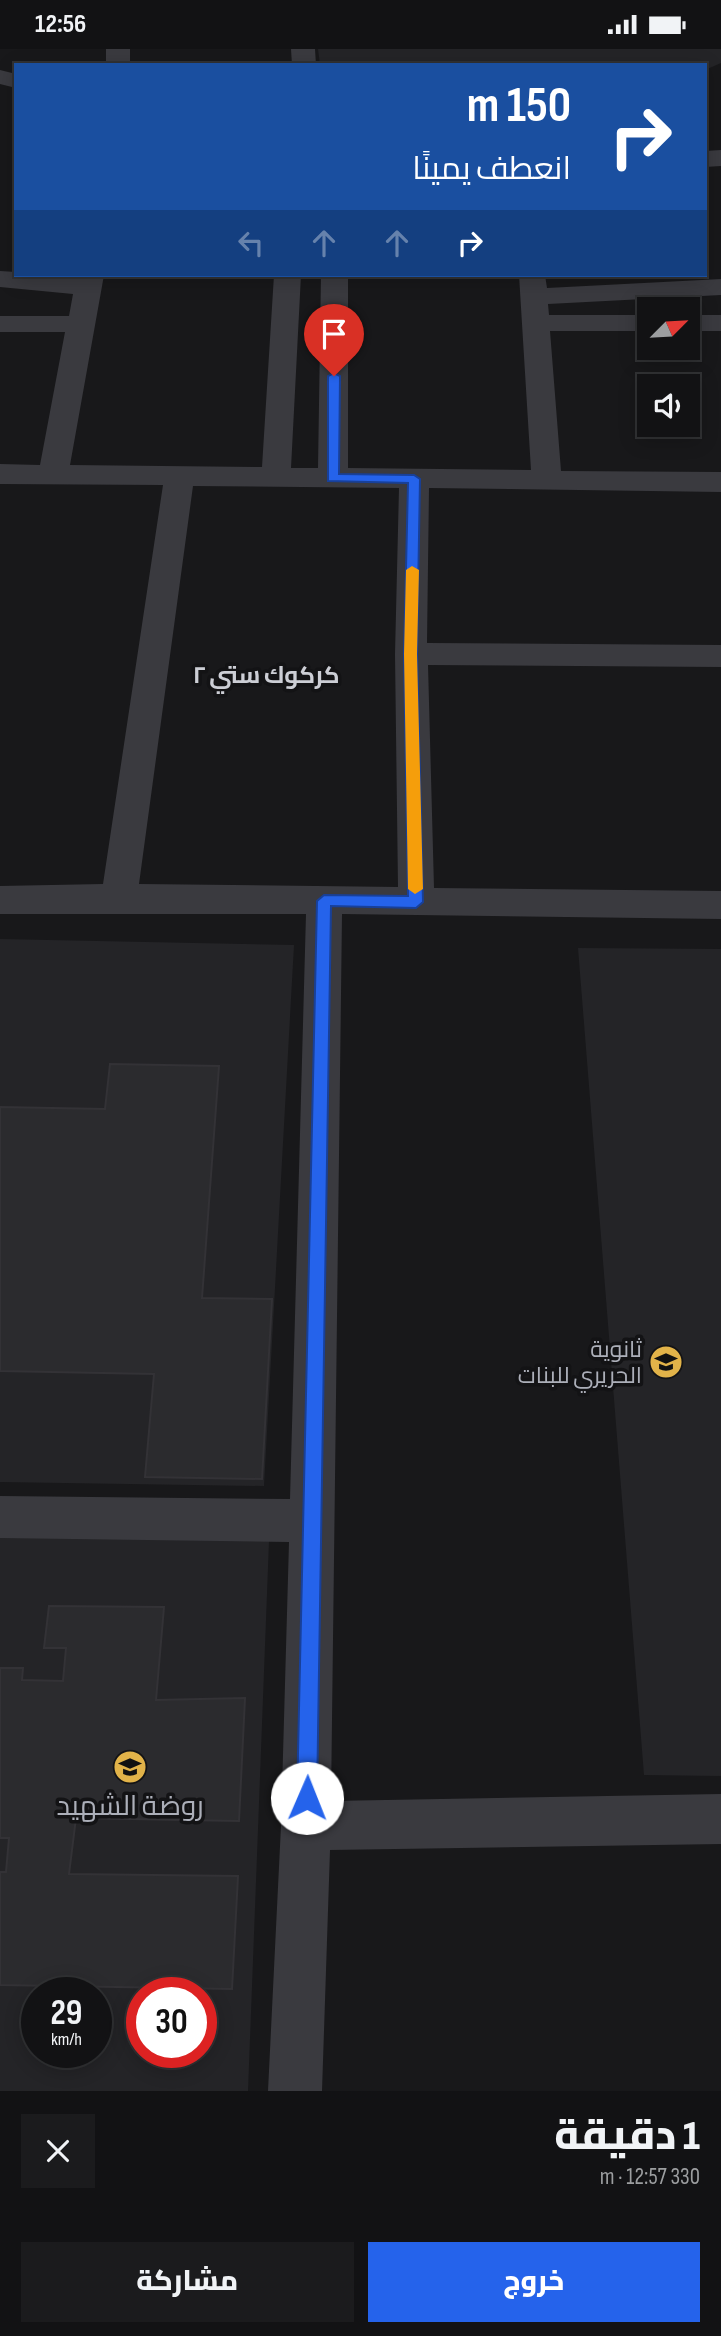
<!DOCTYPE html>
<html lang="ar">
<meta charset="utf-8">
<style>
:root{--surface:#121214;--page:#1b1b1d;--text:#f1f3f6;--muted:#9c9ea0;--line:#313234;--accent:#2563eb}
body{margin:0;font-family:"Sofia Sans Condensed",Cairo,sans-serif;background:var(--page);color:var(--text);direction:rtl;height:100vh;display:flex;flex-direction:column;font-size:26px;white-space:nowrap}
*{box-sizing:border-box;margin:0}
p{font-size:23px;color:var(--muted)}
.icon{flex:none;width:38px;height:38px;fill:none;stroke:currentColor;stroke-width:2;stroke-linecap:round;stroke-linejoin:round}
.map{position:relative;height:2042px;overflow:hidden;direction:ltr}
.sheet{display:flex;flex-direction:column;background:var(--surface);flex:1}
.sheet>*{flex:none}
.top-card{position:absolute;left:14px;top:14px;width:693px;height:214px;border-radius:0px;box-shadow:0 4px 18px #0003,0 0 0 2px var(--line);direction:rtl;background:#1a4fa0;color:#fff;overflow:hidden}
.needle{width:46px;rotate:66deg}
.controls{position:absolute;left:637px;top:248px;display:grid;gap:14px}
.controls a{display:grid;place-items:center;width:63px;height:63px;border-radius:0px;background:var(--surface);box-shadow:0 4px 18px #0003,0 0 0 2px var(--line);font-size:35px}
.speed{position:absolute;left:21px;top:1928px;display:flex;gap:14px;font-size:35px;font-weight:700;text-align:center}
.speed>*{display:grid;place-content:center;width:91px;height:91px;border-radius:50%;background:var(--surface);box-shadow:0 4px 18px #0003,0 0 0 2px var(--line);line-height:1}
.speed small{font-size:18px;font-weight:400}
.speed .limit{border:10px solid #d22;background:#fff;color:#111}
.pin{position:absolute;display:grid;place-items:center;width:60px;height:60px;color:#fff;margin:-72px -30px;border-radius:50% 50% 50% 0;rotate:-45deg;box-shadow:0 0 7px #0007}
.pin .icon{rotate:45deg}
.me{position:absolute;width:77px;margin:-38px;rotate:1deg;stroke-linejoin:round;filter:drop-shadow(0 0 5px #0008)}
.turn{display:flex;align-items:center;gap:24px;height:147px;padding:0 21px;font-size:32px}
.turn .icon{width:91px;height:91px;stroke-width:2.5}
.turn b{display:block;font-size:49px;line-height:60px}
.lanes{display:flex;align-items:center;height:66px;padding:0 21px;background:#0003;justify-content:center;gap:35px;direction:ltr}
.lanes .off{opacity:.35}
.round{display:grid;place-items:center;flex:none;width:74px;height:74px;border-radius:0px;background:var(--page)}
.overview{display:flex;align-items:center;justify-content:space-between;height:119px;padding:0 21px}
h1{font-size:42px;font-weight:800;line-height:52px}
.cta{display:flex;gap:14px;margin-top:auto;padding:14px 21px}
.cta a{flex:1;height:80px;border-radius:0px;background:var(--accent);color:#fff;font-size:28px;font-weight:800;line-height:80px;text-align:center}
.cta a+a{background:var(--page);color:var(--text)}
.status{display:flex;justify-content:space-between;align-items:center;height:49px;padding:0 35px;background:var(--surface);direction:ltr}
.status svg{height:19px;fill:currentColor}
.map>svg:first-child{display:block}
</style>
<div class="status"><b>12:56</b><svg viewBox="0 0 49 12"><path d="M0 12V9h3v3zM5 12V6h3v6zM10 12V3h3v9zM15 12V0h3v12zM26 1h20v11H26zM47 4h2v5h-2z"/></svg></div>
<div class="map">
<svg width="721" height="2042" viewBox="0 0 721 2042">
<rect width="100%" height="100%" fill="#18181a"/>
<path fill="#242427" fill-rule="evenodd" d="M318 0H721V14L705 21V16H320Z
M0 890 294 896 264 1437 0 1433Z
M578 899 721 900V1727L644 1726Z
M0 1486 269 1492 248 2042H0ZM37 1944H96V2004H37ZM142 1944H201V2004H142Z"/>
<path fill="#2b2b2e" stroke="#333236" stroke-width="2" d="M110 1015 219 1017 202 1249 272 1250 262 1430 145 1428 154 1325 0 1322V1058L105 1060Z
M49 1557 164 1558 156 1651 245 1649 239 1772 76 1769 69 1825 238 1827 232 1940 0 1936V1823H6L9 1789H0V1619H23L22 1631 63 1632 66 1599H44Z"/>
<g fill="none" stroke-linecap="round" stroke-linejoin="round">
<path fill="#3a3a3f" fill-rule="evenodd" d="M106 0H130V16H106Z
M291 0H315L316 16H292Z
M0 21 16 25V39L0 35Z
M721 101V117L705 118V102Z
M0 222 16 223V226L76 229 77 226H104L70 416 262 418 274 226H301L291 419H318L321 226H348V419L531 421 519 226H545L547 239 721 230V246L548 255 549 266H649V282H550L561 422 721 423V443L429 439 427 594 721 596V618L428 616 434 839 721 842V870L342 865 331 1752 721 1745V1795L330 1801 322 2042H268L281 1777 289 1493 0 1489V1447L290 1450 306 865H0V837L103 835 163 436 0 435V415L40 416 65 283H0V267H69L73 245 0 238ZM193 437 399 439 395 605 398 838 139 835Z
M688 266H721V282H688Z"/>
</g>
<path fill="#2563eb" stroke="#184099" stroke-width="2" d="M334 324 340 327 339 425 414 426 420 430 417 605 423 853 416 859 331 857 317 1749 314 1756 307 1759 300 1756 297 1749 317 852 324 846 408 847 404 605 408 434 328 432V327Z"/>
<path fill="#f59e0b" d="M412 517 419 521 417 605 423 840 415 845 408 840 404 605 406 521Z"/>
<defs>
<symbol id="school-disc" viewBox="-11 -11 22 22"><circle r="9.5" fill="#e2b349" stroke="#131315"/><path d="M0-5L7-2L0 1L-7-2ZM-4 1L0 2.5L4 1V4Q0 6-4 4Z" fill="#111"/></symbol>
</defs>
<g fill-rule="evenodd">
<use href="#school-disc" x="647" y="1294" width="38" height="38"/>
<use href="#school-disc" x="111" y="1699" width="38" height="38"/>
</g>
<g text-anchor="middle" stroke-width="7" stroke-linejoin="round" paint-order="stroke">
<g font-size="23" fill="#acafb9" stroke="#131315" text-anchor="end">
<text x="642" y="1308">ثانوية<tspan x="642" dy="26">الحريري للبنات</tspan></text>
</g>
<g font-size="24" font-weight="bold" fill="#ccced5" stroke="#131315">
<text x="266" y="634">كركوك ستي ٢</text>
</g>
<g font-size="28" fill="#acafb9" stroke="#131315">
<text x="130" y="1766">روضة الشهيد</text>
</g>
</g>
</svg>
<div class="controls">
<a><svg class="needle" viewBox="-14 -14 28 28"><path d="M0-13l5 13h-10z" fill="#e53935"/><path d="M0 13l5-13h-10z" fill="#9c9ea0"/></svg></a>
<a><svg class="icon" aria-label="sound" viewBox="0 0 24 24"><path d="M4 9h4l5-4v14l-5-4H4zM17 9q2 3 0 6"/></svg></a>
</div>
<div class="speed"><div>29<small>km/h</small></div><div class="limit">30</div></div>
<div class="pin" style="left:334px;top:327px;background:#d93025"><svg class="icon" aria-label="arrive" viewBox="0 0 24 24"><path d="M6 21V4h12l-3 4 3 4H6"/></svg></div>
<svg class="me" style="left:307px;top:1749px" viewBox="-20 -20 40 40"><circle r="19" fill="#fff"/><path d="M0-13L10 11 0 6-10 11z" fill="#2563eb"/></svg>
<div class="top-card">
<div class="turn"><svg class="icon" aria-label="right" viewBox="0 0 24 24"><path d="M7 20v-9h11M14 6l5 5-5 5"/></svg><div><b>150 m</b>انعطف يمينًا</div></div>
<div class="lanes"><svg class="icon off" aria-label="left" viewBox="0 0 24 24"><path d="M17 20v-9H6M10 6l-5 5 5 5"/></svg><svg class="icon off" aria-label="ahead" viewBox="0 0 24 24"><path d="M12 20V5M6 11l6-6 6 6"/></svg><svg class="icon off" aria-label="ahead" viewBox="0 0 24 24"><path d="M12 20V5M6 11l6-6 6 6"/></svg><svg class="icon" aria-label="right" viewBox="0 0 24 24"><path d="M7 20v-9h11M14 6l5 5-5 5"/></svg></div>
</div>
</div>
<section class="sheet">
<div class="overview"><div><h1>1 دقيقة</h1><p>330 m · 12:57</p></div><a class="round"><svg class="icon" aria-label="close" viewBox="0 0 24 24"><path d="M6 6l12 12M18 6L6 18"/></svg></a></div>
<div class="cta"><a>خروج</a><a>مشاركة</a></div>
</section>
